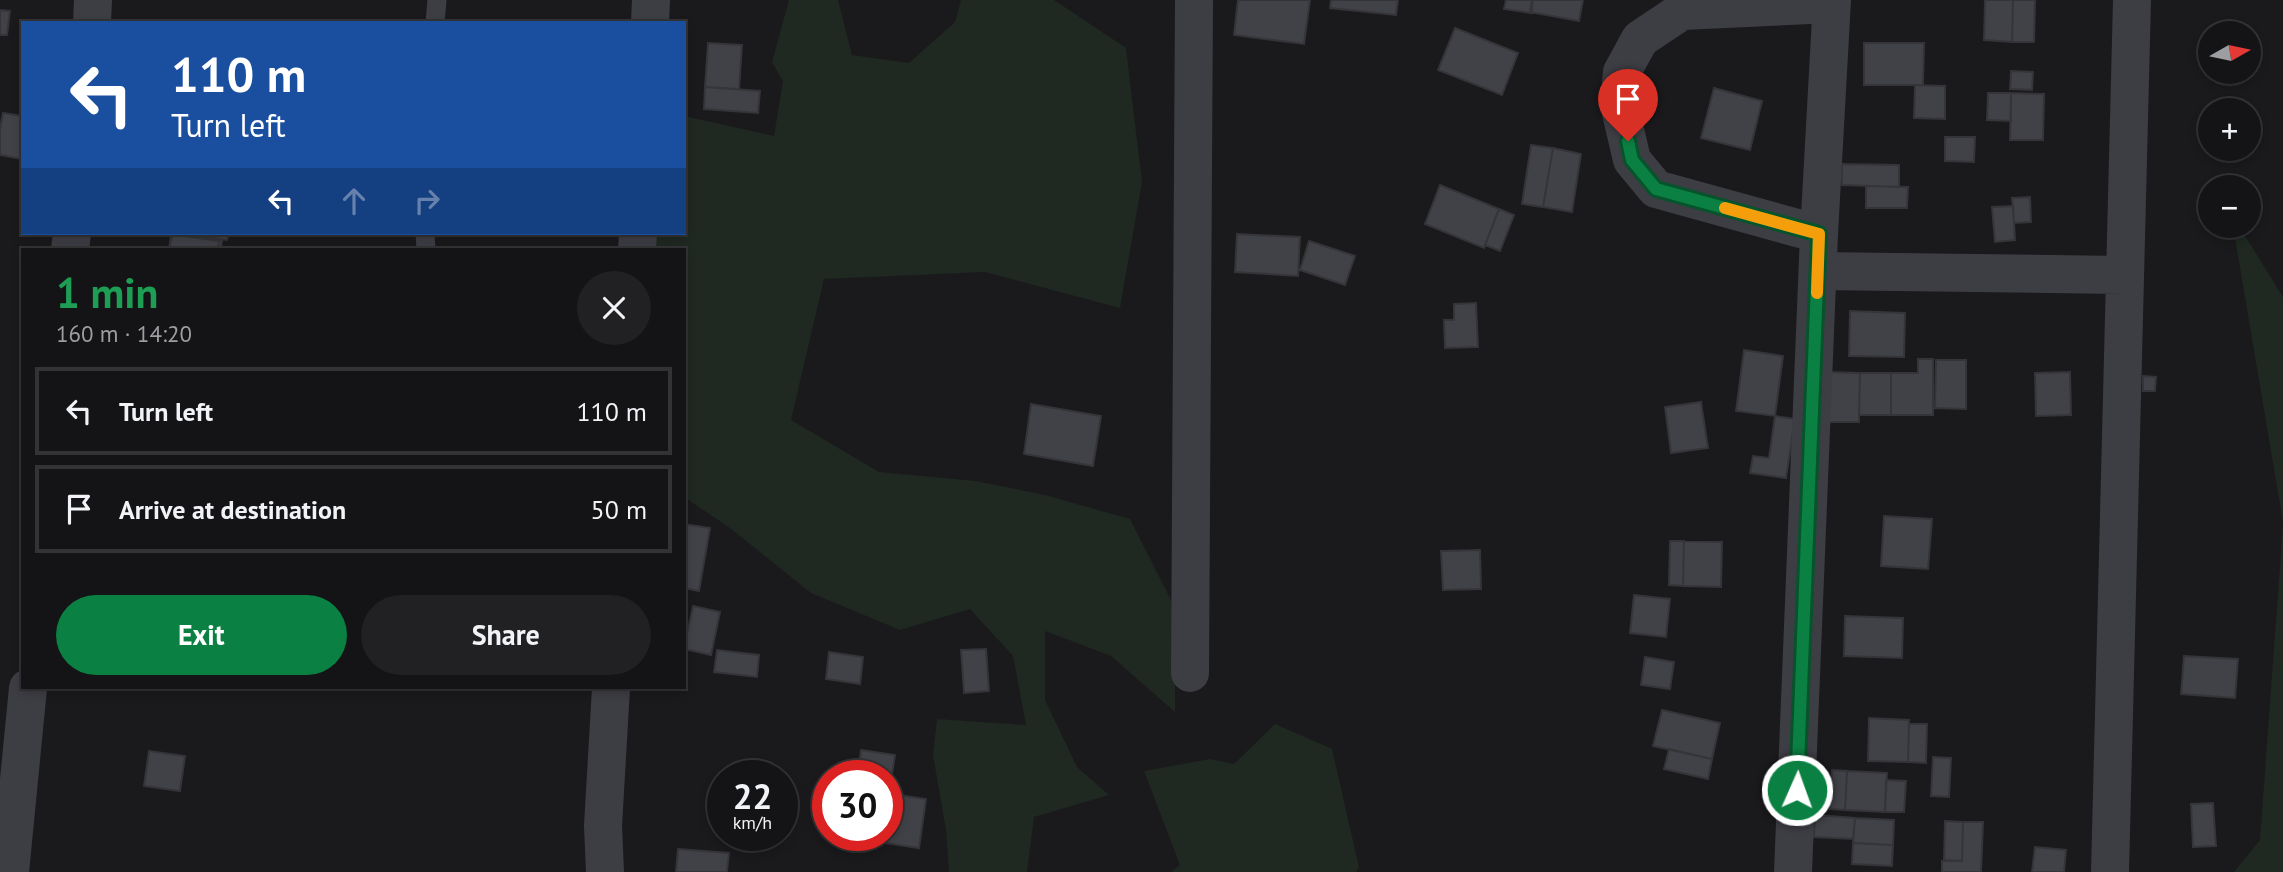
<!DOCTYPE html>
<meta charset="utf-8">
<style>
:root{--surface:#141416;--page:#212123;--text:#f1f3f6;--muted:#9d9ea1;--line:#333335;--accent:#0b8043}
body{margin:0;font-family:"PT Sans",sans-serif;background:var(--page);color:var(--text);height:100vh;display:flex;flex-direction:column;font-size:26px;white-space:nowrap}
*{box-sizing:border-box;margin:0}
p{font-size:23px;color:var(--muted)}
.icon{flex:none;width:38px;height:38px;fill:none;stroke:currentColor;stroke-width:2;stroke-linecap:round;stroke-linejoin:round}
.map{position:relative;flex:1;overflow:hidden}
.panel{position:absolute;left:21px;top:248px;width:665px;height:441px;display:flex;flex-direction:column;background:var(--surface);border-radius:0px;box-shadow:0 4px 10px #0003,0 0 0 2px var(--line)}
.panel>*{flex:none}
.top-card{position:absolute;left:21px;top:21px;width:665px;height:214px;border-radius:0px;box-shadow:0 4px 10px #0003,0 0 0 2px var(--line);background:#1a4fa0;color:#fff;overflow:hidden}
.needle{width:46px;rotate:81deg}
.tools{position:absolute;left:2198px;top:21px;display:grid;gap:14px}
.tools a{display:grid;place-items:center;width:63px;height:63px;border-radius:50%;background:var(--surface);box-shadow:0 4px 10px #0003,0 0 0 2px var(--line);font-size:35px}
.speed{position:absolute;left:707px;top:760px;display:flex;gap:14px;font-size:35px;font-weight:700;text-align:center}
.speed>*{display:grid;place-content:center;width:91px;height:91px;border-radius:50%;background:var(--surface);box-shadow:0 4px 10px #0003,0 0 0 2px var(--line);line-height:1}
.speed small{font-size:18px;font-weight:400}
.speed .limit{border:10px solid #d22;background:#fff;color:#111}
.pin{position:absolute;display:grid;place-items:center;width:60px;height:60px;color:#fff;margin:-72px -30px;border-radius:50% 50% 50% 0;rotate:-45deg;box-shadow:0 0 7px #0007}
.pin .icon{rotate:45deg}
.me{position:absolute;width:77px;margin:-38px;rotate:2deg;stroke-linejoin:round;filter:drop-shadow(0 0 5px #0008)}
.turn{display:flex;align-items:center;gap:24px;height:147px;padding:0 35px;font-size:32px}
.turn .icon{width:91px;height:91px;stroke-width:2.5}
.turn b{display:block;font-size:49px;line-height:60px}
.lanes{display:flex;align-items:center;height:66px;padding:0 35px;background:#0003;justify-content:center;gap:35px;direction:ltr}
.lanes .off{opacity:.35}
.round{display:grid;place-items:center;flex:none;width:74px;height:74px;border-radius:37px;background:var(--page)}
.head{display:flex;align-items:center;justify-content:space-between;height:119px;padding:0 35px}
h1{font-size:42px;font-weight:700;line-height:52px;color:#1e9e55}
.button{display:flex;gap:14px;margin-top:auto;padding:14px 35px}
.button a{flex:1;height:80px;border-radius:42px;background:var(--accent);color:#fff;font-size:28px;font-weight:700;line-height:80px;text-align:center}
.button a+a{background:var(--page);color:var(--text)}
ul{padding:0;list-style:none}
li{display:flex;align-items:center;gap:21px;height:88px;margin:0 14px 10px;padding:0 21px;border:4px solid var(--line);border-radius:0px}
li div{flex:1}
li b{display:block;font-size:26px}
li em{font-style:normal}
.map>svg:first-child{display:block}
</style>
<div class="map">
<svg width="2283" height="872" viewBox="0 0 2283 872">
<rect width="100%" height="100%" fill="#1a1a1d"/>
<path fill="#1f2821" d="M789 0H838L852 55 909 63 955 22 961 0H1054L1126 48 1142 182 1120 308 985 272 824 279 791 420 879 472 976 481 1045 495 1130 519 1175 608V712L1111 656 1045 631V700L1077 767 1109 795 1034 817 1027 872H949L946 830 933 755 937 719 1026 725 1013 656 970 609 900 630 811 593 730 528 684 497V250H653V233H684V116L774 136 783 81 772 62Z
M2233 226H2239L2283 297V522Z
M2283 525V872H2234L2260 840Z
M1275 724 1332 749 1359 867 1356 872H1171L1180 865 1144 771 1210 759 1234 764Z"/>
<path fill="#414247" stroke="#343439" stroke-width="2" d="M1238 0H1310L1304 44 1234 35Z
M1331 0H1398L1396 15 1330 8Z
M1506 0H1533L1531 13 1504 9Z
M1532 0H1583L1579 21 1530 12Z
M1985 0H2013L2012 42 1984 40Z
M2013 0H2035L2034 42H2012Z
M0 10 10 11 7 35H0Z
M1455 28 1518 53 1502 95 1438 70Z
M708 43 742 45 739 89 705 87Z
M1864 43H1924L1923 85H1864Z
M2011 71 2033 72 2032 90 2010 89Z
M1915 85 1945 86V119L1914 118Z
M705 87 760 91 758 113 704 109Z
M1714 88 1762 101 1750 150 1701 138Z
M1988 93H2011V121L1987 120Z
M2011 93 2044 94 2043 140H2010Z
M3 113 23 116 22 159 0 155V129Z
M1945 137H1975L1974 162 1945 161Z
M1531 145 1553 148 1543 207 1522 204Z
M1553 148 1581 154 1572 212 1543 207Z
M1842 164 1899 165V187L1842 185Z
M1440 185 1499 209 1484 248 1425 224Z
M1866 186 1908 187 1907 208H1866Z
M2030 197 2031 222 2014 223 2012 198Z
M2013 206 2015 240 1995 242 1992 207Z
M1499 209 1514 215 1500 251 1485 245Z
M172 233 222 240 221 250H169Z
M192 233H229L227 240 192 235Z
M192 233H229L227 240 192 235Z
M171 234 219 241 218 250H169Z
M1237 234 1300 237 1298 276 1235 272Z
M1309 241 1355 256 1345 285 1300 270Z
M1476 303 1478 347 1445 348 1444 320H1454V304Z
M1850 311 1905 313 1904 357 1849 356Z
M1744 350 1783 356 1775 416 1736 411Z
M1918 359H1933V415H1891V373H1918Z
M1936 360H1966V409L1935 408Z
M1827 372 1860 373 1859 422H1827Z
M2070 372 2071 415 2036 416 2035 373Z
M1860 373H1891V415H1859Z
M2143 376 2156 377 2155 391H2143Z
M1701 402 1708 448 1671 453 1665 407Z
M1031 404 1101 416 1093 466 1024 454Z
M1775 416 1795 419 1786 478 1750 473 1753 456 1769 458Z
M1884 516 1932 519 1928 569 1881 566Z
M684 524 710 528 699 591 684 588Z
M1670 541H1684L1683 586 1669 585Z
M1684 541 1722 542 1721 587 1683 586Z
M1480 550 1481 589 1443 590 1441 551Z
M1634 595 1670 599 1666 637 1630 633Z
M693 606 720 612 711 655 684 649Z
M1845 616 1903 618 1902 658 1844 656Z
M986 649 989 691 964 693 961 650Z
M717 650 759 655 757 677 714 672Z
M829 652 863 657 860 684 826 679Z
M2184 656 2238 659 2235 698 2181 694Z
M1645 657 1674 662 1670 689 1641 685Z
M1662 710 1720 723 1712 759 1653 746Z
M1869 718 1909 720 1908 762 1868 761Z
M1909 724H1927L1926 763 1908 762Z
M1669 749 1712 759 1708 779 1664 769Z
M861 750 895 755 889 793 887 792V775H858Z
M149 751 185 756 180 791 144 786Z
M1933 757 1951 758 1949 797 1931 796Z
M1832 770 1847 771 1845 810 1830 809Z
M1847 771 1887 773 1885 812 1845 810Z
M1886 780 1906 781 1904 812H1885Z
M892 794 926 799 919 848 885 843Z
M2213 803 2216 846 2193 847 2191 804Z
M1815 815 1855 818 1853 839 1814 837Z
M1855 818 1894 820 1893 845 1853 843Z
M1945 821 1963 822 1962 861 1944 860Z
M1963 822H1983L1981 872H1942V861H1962Z
M1853 843 1893 845 1892 866 1852 864Z
M2035 847 2066 850 2064 872H2032Z
M678 849 729 853 727 872H676Z"/>
<g fill="none" stroke-linecap="round" stroke-linejoin="round">
<path stroke="#3d3d44" stroke-width="19" d="M435 23 437 0
M425 233 426 250"/>
<path stroke="#3d3d44" stroke-width="38" d="M92 23 93 0
M650 23 651 0
M1819 234 1656 189 1632 160 1619 104 1622 72 1640 39 1682 11 1831 4
M70 250 72 233
M637 250 638 233
M1818 271 2124 275
M1190 673 1194 0
M10 872 28 688
M605 872 603 826 611 688
M1793 872 1819 234 1832 0
M2110 872 2132 0"/>
</g>
<g fill="none" stroke-linecap="round" stroke-linejoin="round">
<defs>
<path id="route" d="M1628 141 1632 160 1656 189 1819 234 1797 790"/>
</defs>
<use href="#route" stroke="#07532c" stroke-width="18"/>
<use href="#route" stroke="#0b8043" stroke-width="12"/>
<path stroke="#f59e0b" stroke-width="12" d="M1725 208 1819 234 1817 293"/>
</g>
</svg>
<div class="tools">
<a><svg class="needle" viewBox="-14 -14 28 28"><path d="M0-13l5 13h-10z" fill="#e53935"/><path d="M0 13l5-13h-10z" fill="#9d9ea1"/></svg></a>
<a>+</a>
<a>−</a>
</div>
<div class="speed"><div>22<small>km/h</small></div><div class="limit">30</div></div>
<div class="pin" style="left:1628px;top:141px;background:#d93025"><svg class="icon" aria-label="arrive" viewBox="0 0 24 24"><path d="M6 21V4h12l-3 4 3 4H6"/></svg></div>
<svg class="me" style="left:1797px;top:790px" viewBox="-20 -20 40 40"><circle r="17" fill="#0b8043" stroke="#fff" stroke-width="3"/><path d="M0-11L8 9 0 5-8 9z" fill="#fff"/></svg>
<div class="top-card">
<div class="turn"><svg class="icon" aria-label="left" viewBox="0 0 24 24"><path d="M17 20v-9H6M10 6l-5 5 5 5"/></svg><div><b>110 m</b>Turn left</div></div>
<div class="lanes"><svg class="icon" aria-label="left" viewBox="0 0 24 24"><path d="M17 20v-9H6M10 6l-5 5 5 5"/></svg><svg class="icon off" aria-label="ahead" viewBox="0 0 24 24"><path d="M12 20V5M6 11l6-6 6 6"/></svg><svg class="icon off" aria-label="right" viewBox="0 0 24 24"><path d="M7 20v-9h11M14 6l5 5-5 5"/></svg></div>
</div>
<section class="panel">
<div class="head"><div><h1>1 min</h1><p>160 m · 14:20</p></div><a class="round"><svg class="icon" aria-label="close" viewBox="0 0 24 24"><path d="M6 6l12 12M18 6L6 18"/></svg></a></div>
<ul>
<li><svg class="icon" aria-label="left" viewBox="0 0 24 24"><path d="M17 20v-9H6M10 6l-5 5 5 5"/></svg><div><b>Turn left</b></div><em>110 m</em></li>
<li><svg class="icon" aria-label="arrive" viewBox="0 0 24 24"><path d="M6 21V4h12l-3 4 3 4H6"/></svg><div><b>Arrive at destination</b></div><em>50 m</em></li>
</ul>
<div class="button"><a>Exit</a><a>Share</a></div>
</section>
</div>
